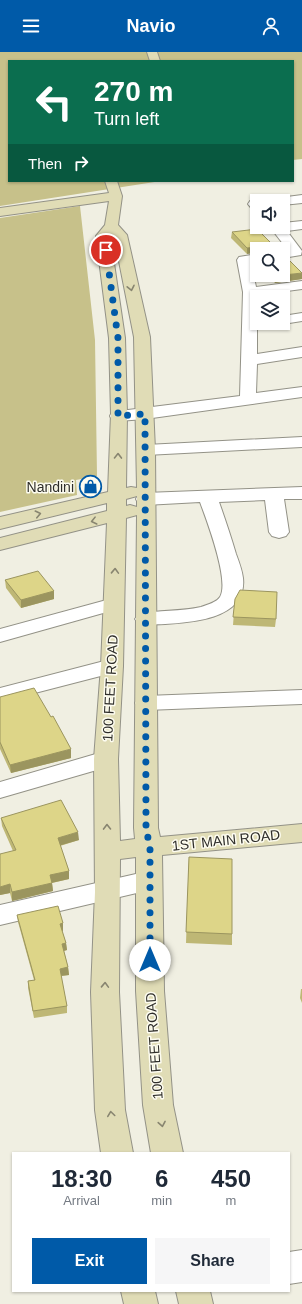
<!DOCTYPE html>
<style>
:root{--surface:#fff;--page:#f6f6f7;--text:#1f2937;--muted:#747a83;--accent:#005aa8}
body{margin:0;font-family:Helvetica,sans-serif;background:var(--page);color:var(--text);height:100vh;display:flex;flex-direction:column;font-size:15px;white-space:nowrap}
*{box-sizing:border-box;margin:0}
p{font-size:13px;color:var(--muted)}
.icon{flex:none;width:22px;height:22px;fill:none;stroke:currentColor;stroke-width:2;stroke-linecap:round;stroke-linejoin:round}
.map{position:relative;flex:1;overflow:hidden}
.side{position:absolute;left:12px;top:1100px;width:278px;height:140px;display:flex;flex-direction:column;background:var(--surface);border-radius:0px;box-shadow:0 1px 3px #0004}
.side>*{flex:none}
.hud{position:absolute;left:8px;top:8px;width:286px;height:122px;border-radius:0px;box-shadow:0 1px 3px #0004;background:#0b6e4f;color:#fff;overflow:hidden}
.tools{position:absolute;left:250px;top:142px;display:grid;gap:8px}
.tools a{display:grid;place-items:center;width:40px;height:40px;border-radius:0px;background:var(--surface);box-shadow:0 1px 3px #0004;font-size:20px}
.pin{position:absolute;display:grid;place-items:center;width:34px;height:34px;color:#fff;margin:-17px;border:2px solid #fff;border-radius:50%;box-shadow:0 1px 4px #0007}
.me{position:absolute;width:44px;margin:-22px;rotate:0deg;stroke-linejoin:round;filter:drop-shadow(0 0 3px #0008)}
.turn{display:flex;align-items:center;gap:14px;height:84px;padding:0 20px;font-size:18px}
.turn .icon{width:52px;height:52px;stroke-width:2.5}
.turn b{display:block;font-size:28px;line-height:34px}
.then{display:flex;align-items:center;height:38px;padding:0 20px;background:#0003;gap:8px;font-size:15px}
.eta{display:flex;justify-content:space-evenly;align-items:center;height:68px;text-align:center}
.eta b{font-size:24px;font-weight:800;line-height:28px}
.button{display:flex;gap:8px;margin-top:auto;padding:8px 20px}
.button a{flex:1;height:46px;border-radius:0px;background:var(--accent);color:#fff;font-size:16px;font-weight:800;line-height:46px;text-align:center}
.button a+a{background:var(--page);color:var(--text)}
header{display:flex;justify-content:space-between;align-items:center;height:52px;padding:0 20px;background:var(--accent);color:#fff;font-size:18px;font-weight:800}
.map>svg:first-child{display:block}
</style>
<header><svg class="icon" aria-label="menu" viewBox="0 0 24 24"><path d="M4 6h16M4 12h16M4 18h16"/></svg>Navio<svg class="icon" aria-label="person" viewBox="0 0 24 24"><circle cx="12" cy="8" r="4"/><path d="M4 21q1-7 8-7t8 7"/></svg></header>
<div class="map">
<svg width="302" height="1252" viewBox="0 0 302 1252">
<rect width="100%" height="100%" fill="#f0efe2"/>
<path fill="#c7c18a" d="M0 0H302V107L293 108V9H9V129H161L0 154Z
M80 154 95 288 97 424 76 428 77 443 0 460V166Z"/>
<g fill="none" stroke-linecap="round" stroke-linejoin="round">
<defs>
<path id="street" d="M302 143V151L283 153V149H277L279 146Z
M254 148 257 149V159L253 158 248 152 250 149Z
M302 169V177L287 179 302 199 301 203 283 206V198L287 197 270 175H283V171Z
M257 202V210L251 211 256 235 302 229V237L257 243V302L302 295V305L257 312 256 341 302 335V345L145 367 118 369 112 368 110 364 112 360 240 344 243 240 237 208 239 205Z
M302 261V269L283 272 278 271H283V264Z
M302 385V395L146 403 140 402 137 398 140 394 146 393Z
M302 435V447H284L289 480 286 484 279 486 272 484 269 480 265 448 219 450C225 467 231 485 236 502 239 510 242 518 243 526 248 573 176 571 145 573L138 571 135 567 138 563C158 557 181 560 201 555 207 553 217 550 220 545 230 529 207 469 200 450L145 453 138 451 136 447 138 443 145 441Z
M114 546 121 548 124 552 121 556 0 590V577Z
M112 607 120 609 123 614 120 619 0 650V636Z
M302 638V652L146 658 138 656 135 651 138 646 146 644Z
M106 699 114 701 118 707 114 713 0 746V730Z
M149 819 158 822 162 829 158 836 0 873V853Z
M302 1198V1230L289 1232V1200Z"/>
<path id="secondary" d="M147 0H157L160 9H150Z
M105 129H117L122 144 118 173 127 183 150 285 155 398 158 776 160 785 302 772V790L162 803 164 939 173 1053 183 1101H151L143 1053 136 939V805L120 807 119 940 125 1058 133 1101H101L95 1058 91 940 95 840 94 707 101 614 107 471 0 498V486L107 459V451L0 477V465L108 440 111 362 109 286 96 184 105 173 109 149 0 164V156L109 141ZM112 182 114 184 134 285 137 436 131 435 126 436 127 362 125 286 110 184ZM137 444V455L130 453 126 454V447ZM137 463 134 776 135 787 120 789 118 707 123 614 126 466Z
M121 1239H155L158 1252H124Z
M176 1239H210L213 1252H179Z"/>
</defs>
<use href="#street" stroke="#939287" stroke-width="2"/>
<use href="#secondary" stroke="#939287" stroke-width="2"/>
<use href="#street" fill="#fff" fill-rule="evenodd"/>
<use href="#secondary" fill="#e0dcb6" fill-rule="evenodd"/>
</g>
<path fill="#beb775" d="M232 180 257 197 247 202 231 186Z
M302 221V227L275 231 267 223H283Z
M5 528 54 539V547L21 556 6 536Z
M235 547 276 567 275 575 233 573Z
M0 645 71 706 11 721 0 697Z
M1 766 79 788 60 794 69 819V827L52 831 53 839 12 849 10 841 0 843 13 799 2 774Z
M189 805 232 882V893L186 891Z
M17 863 63 871V879H62L66 891 67 898 64 899 68 915 69 923 61 924 67 954V961L34 966 28 936V929L34 928 18 870Z
M301 937H302V951L300 946Z"/>
<path fill="#9b955f" d="M258 195V197H257V201L247 202V196Z
M302 221V227L275 231V224Z
M54 539V547L21 556V548Z
M71 697V706L11 721 10 713Z
M78 780 79 788 58 794V786Z
M69 819V827L51 831 50 823Z
M52 831 53 839 12 849V840Z
M10 832V841L0 843V835Z
M63 871V879H61L60 872Z
M66 891 67 898 63 899 62 892Z
M68 915 69 923 60 924V917Z"/>
<path fill="#ddd588" stroke="#9b955f" d="M257 177 277 197H258V195L247 196 232 180Z
M283 202 302 221 275 224 274 223H283Z
M38 519 54 539 21 548 5 528Z
M240 538 277 540 276 567 233 565 235 547Z
M34 636 51 665 53 664 71 697 10 713 0 690V645Z
M61 748 78 780 58 786 69 819 50 823 52 831 12 840 10 832 0 835V802L16 798 1 766Z
M189 805 232 807V882L186 880Z
M58 854 63 871 60 872 66 891 62 892 68 915 60 917 67 954 33 959 28 929 35 928 17 863Z"/>
<defs><path id="oneway-chevron" d="M-2-3.5L2.5 0L-2 3.5" fill="none" stroke-width="1.6" stroke-linecap="round" stroke-linejoin="round"/></defs>
<g stroke="#888570">
<use href="#oneway-chevron" transform="translate(131 236) rotate(78)"/>
<use href="#oneway-chevron" transform="translate(118 404) rotate(-89)"/>
<use href="#oneway-chevron" transform="translate(38 462) rotate(-13)"/>
<use href="#oneway-chevron" transform="translate(94 469) rotate(166)"/>
<use href="#oneway-chevron" transform="translate(115 519) rotate(-88)"/>
<use href="#oneway-chevron" transform="translate(107 775) rotate(-91)"/>
<use href="#oneway-chevron" transform="translate(105 933) rotate(-88)"/>
<use href="#oneway-chevron" transform="translate(111 1062) rotate(-98)"/>
<use href="#oneway-chevron" transform="translate(162 1072) rotate(80)"/>
</g>
<g fill="none" stroke-linecap="round" stroke-linejoin="round">
<path stroke="#005aa8" stroke-width="7" stroke-dasharray="0 12.6" d="M106 198 118 286V364L145 362 146 776 150 796V908"/>
</g>
<defs>
<symbol id="shop-ring" viewBox="-11 -11 22 22"><circle r="9.5" fill="#fdfcf0" stroke="#005aa8" stroke-width="1.5"/><path d="M-5-2.5h2.3a2.7 3.5 0 0 1 5.4 0H5L5.5 6h-11ZM-1.5-2.5h3a1.5 2.3 0 0 0-3 0Z" fill="#005aa8"/></symbol>
</defs>
<g fill-rule="evenodd">
<use href="#shop-ring" x="78" y="422" width="25" height="25"/>
</g>
<g text-anchor="middle" stroke-width="3" stroke-linejoin="round" paint-order="stroke">
<g font-size="14" fill="#2f2e2a" stroke="#fdfcf0" text-anchor="end">
<text x="74" y="440">Nandini</text>
</g>
<g font-size="14" fill="#2f2e2a" stroke="#fdfcf0">
<text transform="translate(110 636) rotate(-87)" y="5">100 FEET ROAD</text>
<text transform="translate(226 788) rotate(-6)" y="5">1ST MAIN ROAD</text>
<text transform="translate(154 994) rotate(-94)" y="5">100 FEET ROAD</text>
</g>
</g>
</svg>
<div class="tools">
<a><svg class="icon" aria-label="sound" viewBox="0 0 24 24"><path d="M4 9h4l5-4v14l-5-4H4zM17 9q2 3 0 6"/></svg></a>
<a><svg class="icon" aria-label="search" viewBox="0 0 24 24"><circle cx="10" cy="10" r="6"/><path d="M15 15l6 6"/></svg></a>
<a><svg class="icon" aria-label="layers" viewBox="0 0 24 24"><path d="M12 4l9 5-9 5-9-5zM3 14l9 5 9-5"/></svg></a>
</div>
<div class="pin" style="left:106px;top:198px;background:#d93025"><svg class="icon" aria-label="arrive" viewBox="0 0 24 24"><path d="M6 21V4h12l-3 4 3 4H6"/></svg></div>
<svg class="me" style="left:150px;top:908px" viewBox="-20 -20 40 40"><circle r="19" fill="#fff"/><path d="M0-13L10 11 0 6-10 11z" fill="#005aa8"/></svg>
<div class="hud">
<div class="turn"><svg class="icon" aria-label="left" viewBox="0 0 24 24"><path d="M17 20v-9H6M10 6l-5 5 5 5"/></svg><div><b>270 m</b>Turn left</div></div>
<div class="then">Then<svg class="icon" aria-label="right" viewBox="0 0 24 24"><path d="M7 20v-9h11M14 6l5 5-5 5"/></svg></div>
</div>
<section class="side">
<div class="eta">
<div><b>18:30</b><p>Arrival</p></div>
<div><b>6</b><p>min</p></div>
<div><b>450</b><p>m</p></div>
</div>
<div class="button"><a>Exit</a><a>Share</a></div>
</section>
</div>
